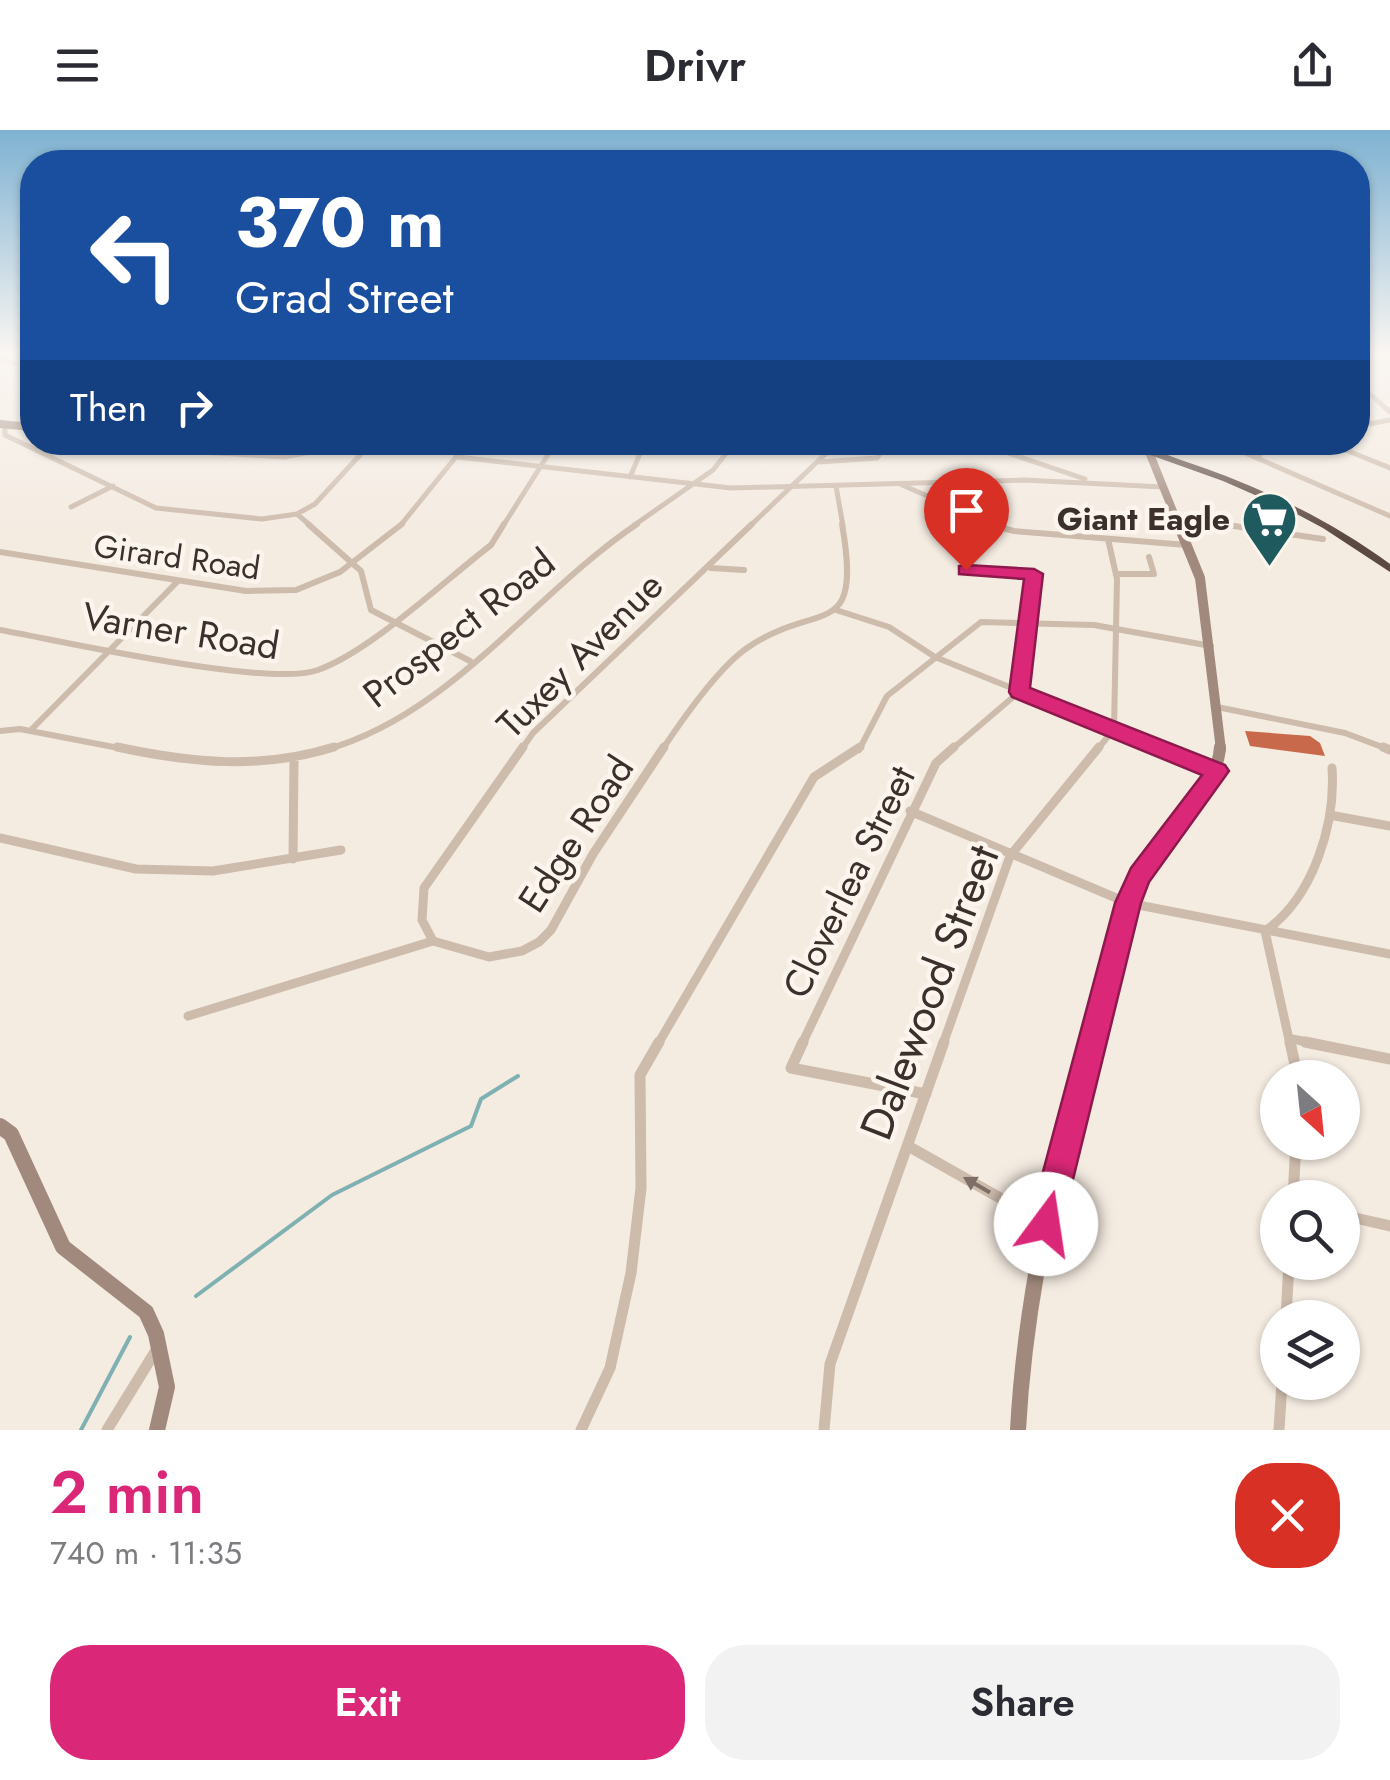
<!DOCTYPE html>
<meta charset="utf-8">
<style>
:root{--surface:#fff;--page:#f2f2f3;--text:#2b2b33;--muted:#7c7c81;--accent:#db2777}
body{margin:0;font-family:Jost,sans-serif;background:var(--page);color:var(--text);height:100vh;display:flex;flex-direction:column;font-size:38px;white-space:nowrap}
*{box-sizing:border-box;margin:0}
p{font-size:32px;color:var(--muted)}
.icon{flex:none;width:55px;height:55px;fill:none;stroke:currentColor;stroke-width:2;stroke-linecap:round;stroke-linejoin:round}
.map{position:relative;height:1300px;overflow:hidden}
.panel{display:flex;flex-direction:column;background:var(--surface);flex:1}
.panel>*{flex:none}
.top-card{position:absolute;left:20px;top:20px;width:1350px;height:305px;border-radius:40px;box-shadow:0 2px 8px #0004;background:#1a4fa0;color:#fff;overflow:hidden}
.needle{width:65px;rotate:153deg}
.buttons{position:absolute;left:1260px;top:930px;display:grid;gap:20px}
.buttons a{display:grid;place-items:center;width:100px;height:100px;border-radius:50%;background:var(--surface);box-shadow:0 2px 8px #0004;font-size:50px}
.pin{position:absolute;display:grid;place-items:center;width:85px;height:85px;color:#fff;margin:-102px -42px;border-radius:50% 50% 50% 0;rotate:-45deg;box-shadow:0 0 10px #0007}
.pin .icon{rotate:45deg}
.me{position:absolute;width:110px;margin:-55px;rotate:14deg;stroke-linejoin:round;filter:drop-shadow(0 0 8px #0008)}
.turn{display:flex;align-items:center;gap:35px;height:210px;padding:0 50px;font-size:45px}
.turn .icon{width:130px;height:130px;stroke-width:2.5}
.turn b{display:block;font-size:70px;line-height:85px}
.then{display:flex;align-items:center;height:95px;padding:0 50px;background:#0003;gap:20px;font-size:38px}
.round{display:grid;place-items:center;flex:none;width:105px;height:105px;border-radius:40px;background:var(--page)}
.overview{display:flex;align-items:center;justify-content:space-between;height:170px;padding:0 50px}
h1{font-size:60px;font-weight:600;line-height:75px;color:var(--accent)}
.primary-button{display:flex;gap:20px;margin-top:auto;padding:20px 50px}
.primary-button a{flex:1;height:115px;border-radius:40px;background:var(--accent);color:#fff;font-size:40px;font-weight:600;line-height:115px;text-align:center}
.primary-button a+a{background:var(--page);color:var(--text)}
header{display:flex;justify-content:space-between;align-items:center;height:130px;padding:0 50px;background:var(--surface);font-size:45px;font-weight:600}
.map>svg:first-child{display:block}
</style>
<header><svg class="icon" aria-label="menu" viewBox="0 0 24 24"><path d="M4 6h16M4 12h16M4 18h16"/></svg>Drivr<svg class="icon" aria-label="share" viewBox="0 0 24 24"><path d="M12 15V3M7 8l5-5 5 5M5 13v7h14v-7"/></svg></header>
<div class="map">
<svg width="1390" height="1300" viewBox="0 0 1390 1300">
<rect width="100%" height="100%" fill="#f4ebe1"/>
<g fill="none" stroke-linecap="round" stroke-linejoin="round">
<path stroke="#7fb0b2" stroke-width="4" d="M196 1166 332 1065 471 996 481 969 518 946
M81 1300 130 1207"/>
</g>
<path fill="#c8694b" d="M1245 601 1310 606 1320 613 1325 626 1250 616Z"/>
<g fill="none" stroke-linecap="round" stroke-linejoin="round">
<path stroke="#cdbbac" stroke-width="5" d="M0 228 32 239
M1358 253 1390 282
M5 295V305L156 378 262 389 297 384 315 374 372 312
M1358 296 1390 290
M976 312 1085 349
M1220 312 1390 386
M1326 312 1390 338
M202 322 285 327 360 312
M458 327 731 358 1024 350 1163 357
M1258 328 1269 312
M820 332 877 328 882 321
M630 347 645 312
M902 355 997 396
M836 356 843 396
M71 377 113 356
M297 384 311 396
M1175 387 1237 396
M400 396 468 312
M503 396 556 312
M633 396 713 340 735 312
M750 396 838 312"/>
<path stroke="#cdbbac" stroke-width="6" d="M308 394 361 441 371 480 470 531
M987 394 1014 401 1187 415
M1220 394 1323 409
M0 422 246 461 296 460 340 442 402 394
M711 438 744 440
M1117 444H1154L1149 427
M836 480 889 497 935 527 1165 620
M0 500C62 511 268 558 318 540 371 521 444 451 491 415L504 394
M1217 577 1345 603 1390 620
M31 600 178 451
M0 601 20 599 129 620
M325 620C451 585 533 464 637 394
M521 620 533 603 752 394
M662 620C682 590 718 538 747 518 818 469 863 514 842 394
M859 620 887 566 981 492 1094 495 1211 516
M951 620 1019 562 1034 445 966 440
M1097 620 1114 599 1117 449 1108 409"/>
<path stroke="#cdbbac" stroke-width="9" d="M117 617C192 633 260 640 334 617
M1159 617 1217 641
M1383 617 1390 620
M910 681 1128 773 1390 824
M1335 686 1390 696
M0 708 136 739 213 741 341 720
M293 729 294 631
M433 811 422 790 424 758 523 617
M188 886 433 811 489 827 522 821 539 812 551 800 593 724 664 617
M1292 909 1318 914
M658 914 814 647 860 617
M802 914 936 633 954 617
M943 914 1010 726 1099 617
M1290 914 1265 801C1313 768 1336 694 1332 638"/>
<path stroke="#cdbbac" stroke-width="11" d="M803 912 791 938 926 964
M1290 912 1298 948
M1305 912 1390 929
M908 1016 1046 1094
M1293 1068 1296 1012
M1342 1085 1390 1096
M1286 1188 1289 1132
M107 1300 158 1217
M581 1300 610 1238 631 1143 641 1058 640 945 659 912
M824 1300 830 1234 944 912
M1279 1300 1282 1252"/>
<path stroke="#a18a7d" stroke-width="8" d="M0 294 32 297
M1145 312 1179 396"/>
<path stroke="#a18a7d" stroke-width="10" d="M1178 394 1200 448 1221 620"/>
<path stroke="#a18a7d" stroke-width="12" d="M1090 914C1104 861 1113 798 1139 749 1162 704 1216 671 1220 617"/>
<path stroke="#a18a7d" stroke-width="16" d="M0 996 11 1004 63 1117 146 1182 156 1204 167 1257 157 1300
M1018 1300C1025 1167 1055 1040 1090 912"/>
<path fill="#5c4a42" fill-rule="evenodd" d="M1114 312C1137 312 1159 322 1181 330 1256 355 1326 387 1390 434V442L1323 398 1291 381 1223 351Z"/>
</g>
<defs><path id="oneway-solid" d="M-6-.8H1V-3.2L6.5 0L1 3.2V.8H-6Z" transform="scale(2.5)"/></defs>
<use fill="#7d6f65" href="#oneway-solid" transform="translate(977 1055) rotate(-150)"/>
<linearGradient id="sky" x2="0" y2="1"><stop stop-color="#7eb2d2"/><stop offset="0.55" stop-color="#faf6f2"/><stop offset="1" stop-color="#faf6f2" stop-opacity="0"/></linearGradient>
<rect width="1390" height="407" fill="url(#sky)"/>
<path fill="#db2777" stroke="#8e194d" stroke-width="2.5" d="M966 435 1034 439 1043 444 1030 558 1225 635 1229 641 1149 752 1141 773 1062 1094 1057 1105 1046 1110 1034 1105 1029 1094 1115 773 1131 738 1202 645 1012 567 1009 562 1024 449 959 444V436Z"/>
<defs>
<symbol id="supermarket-pin" viewBox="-11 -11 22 30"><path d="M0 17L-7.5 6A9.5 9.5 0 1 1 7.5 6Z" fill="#1f5a5e" stroke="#fbf5ee"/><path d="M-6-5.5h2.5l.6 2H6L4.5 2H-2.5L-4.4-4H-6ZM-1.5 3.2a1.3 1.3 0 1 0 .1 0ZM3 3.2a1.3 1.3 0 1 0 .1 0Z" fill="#fff"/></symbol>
</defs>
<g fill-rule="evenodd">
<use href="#supermarket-pin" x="1238" y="358" width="63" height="86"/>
</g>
<g text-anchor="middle" stroke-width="9" stroke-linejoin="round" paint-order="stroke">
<g font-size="32" font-weight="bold" fill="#3b302b" stroke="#fbf5ee" text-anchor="end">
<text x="1230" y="400">Giant Eagle</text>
</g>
<g font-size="32" fill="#3b302b" stroke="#fbf5ee">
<text transform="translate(177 427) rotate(8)" y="11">Girard Road</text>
</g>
<g font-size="38" fill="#3b302b" stroke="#fbf5ee">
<text transform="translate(459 498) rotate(-38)" y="13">Prospect Road</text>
<text transform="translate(181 501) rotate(9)" y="13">Varner Road</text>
<text transform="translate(580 525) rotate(-45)" y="13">Tuxey Avenue</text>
<text transform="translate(576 704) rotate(-57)" y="13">Edge Road</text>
<text transform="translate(849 752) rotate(-64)" y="13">Cloverlea Street</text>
</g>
<g font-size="45" fill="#3b302b" stroke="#fbf5ee">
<text transform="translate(929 862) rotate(-69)" y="16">Dalewood Street</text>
</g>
</g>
</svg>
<div class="buttons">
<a><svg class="needle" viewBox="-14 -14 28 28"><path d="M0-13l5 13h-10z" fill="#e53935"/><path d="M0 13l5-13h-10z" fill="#7c7c81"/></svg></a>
<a><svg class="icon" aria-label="search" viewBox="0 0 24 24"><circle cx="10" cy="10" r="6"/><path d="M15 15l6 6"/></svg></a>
<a><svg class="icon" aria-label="layers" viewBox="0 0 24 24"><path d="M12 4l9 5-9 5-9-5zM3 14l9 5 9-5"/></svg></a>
</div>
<div class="pin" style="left:966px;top:440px;background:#d93025"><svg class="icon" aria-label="arrive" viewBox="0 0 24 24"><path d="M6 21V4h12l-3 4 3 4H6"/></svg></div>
<svg class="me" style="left:1046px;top:1094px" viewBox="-20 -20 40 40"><circle r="19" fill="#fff"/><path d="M0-13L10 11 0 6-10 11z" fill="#db2777"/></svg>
<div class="top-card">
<div class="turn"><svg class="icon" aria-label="left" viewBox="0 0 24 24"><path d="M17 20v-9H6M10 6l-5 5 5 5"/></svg><div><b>370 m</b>Grad Street</div></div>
<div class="then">Then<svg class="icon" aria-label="right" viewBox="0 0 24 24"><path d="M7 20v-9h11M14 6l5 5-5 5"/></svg></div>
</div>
</div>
<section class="panel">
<div class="overview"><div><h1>2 min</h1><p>740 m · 11:35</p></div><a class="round" style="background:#d93025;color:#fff"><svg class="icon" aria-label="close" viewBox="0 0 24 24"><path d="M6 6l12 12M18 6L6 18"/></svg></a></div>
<div class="primary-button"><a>Exit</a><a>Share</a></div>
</section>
